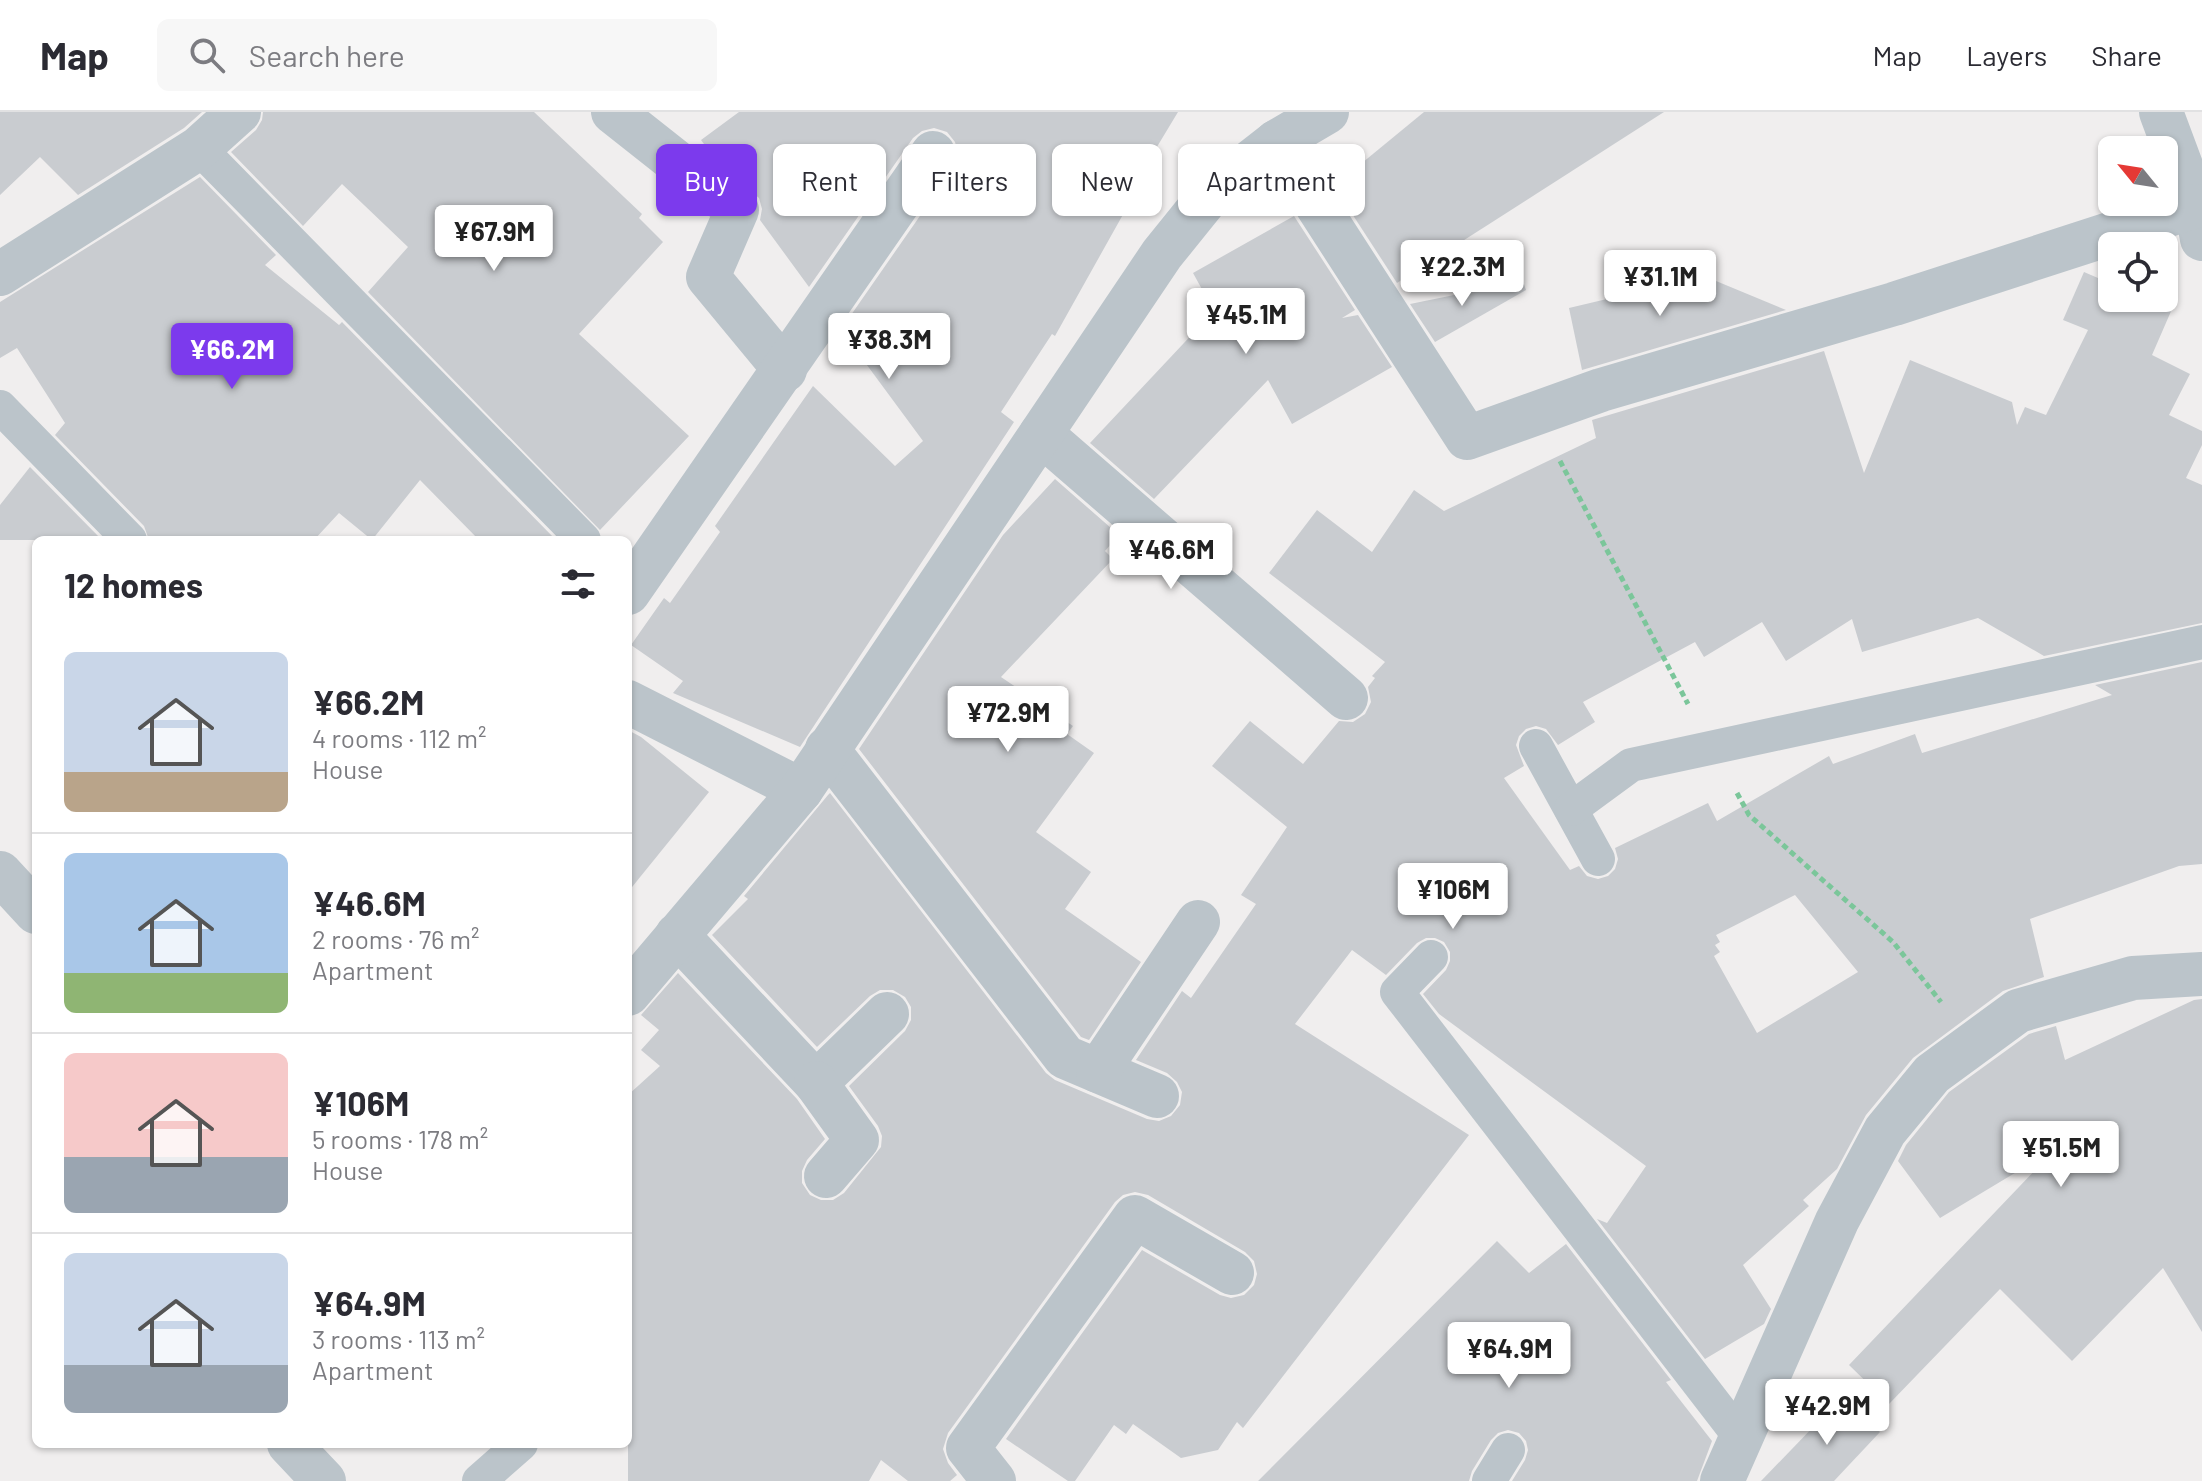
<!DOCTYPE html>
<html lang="en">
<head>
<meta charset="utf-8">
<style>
	body { margin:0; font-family:Barlow,sans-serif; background:#f7f7f7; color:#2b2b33; height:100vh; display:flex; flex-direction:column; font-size:30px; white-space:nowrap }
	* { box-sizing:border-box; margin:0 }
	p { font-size:26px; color:#7c7c81 }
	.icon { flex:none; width:44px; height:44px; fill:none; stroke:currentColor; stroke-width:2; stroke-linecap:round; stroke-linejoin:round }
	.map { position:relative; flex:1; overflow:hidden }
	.sheet { position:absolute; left:32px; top:424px; width:600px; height:912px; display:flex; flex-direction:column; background:#fff; border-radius:12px; box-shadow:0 2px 6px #0004 }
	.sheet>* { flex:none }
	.top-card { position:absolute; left:656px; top:32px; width:760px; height:72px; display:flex; gap:16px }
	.needle { width:52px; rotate:300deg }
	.controls { position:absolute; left:2098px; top:24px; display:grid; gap:16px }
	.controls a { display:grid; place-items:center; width:80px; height:80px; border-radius:12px; background:#fff; box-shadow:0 2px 6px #0004; font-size:40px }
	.price { position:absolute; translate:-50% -68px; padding:0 18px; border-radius:8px; background:#fff; color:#222; font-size:26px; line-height:52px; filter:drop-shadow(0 2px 4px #0008) }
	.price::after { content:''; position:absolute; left:50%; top:48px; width:24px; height:18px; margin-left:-12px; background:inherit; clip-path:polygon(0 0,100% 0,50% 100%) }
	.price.on { background:#7c3aed; color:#fff }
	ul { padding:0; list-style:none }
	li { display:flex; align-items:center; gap:24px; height:200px; padding:0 32px }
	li+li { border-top:2px solid #e1e1e2 }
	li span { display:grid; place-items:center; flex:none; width:224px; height:160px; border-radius:12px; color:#555 }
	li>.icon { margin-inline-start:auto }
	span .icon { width:96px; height:96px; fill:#fffc; stroke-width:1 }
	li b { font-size:34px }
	h2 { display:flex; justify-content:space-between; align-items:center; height:96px; padding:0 32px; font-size:34px }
	.chip { padding:0 28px; border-radius:12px; background:#fff; box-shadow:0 2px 6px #0004; font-size:28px; line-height:72px }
	.chip.on { background:#7c3aed; color:#fff }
	header { display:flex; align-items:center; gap:48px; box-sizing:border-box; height:112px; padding:0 40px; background:#fff; border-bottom:2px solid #e1e1e2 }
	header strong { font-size:38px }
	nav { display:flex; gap:44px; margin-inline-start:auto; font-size:28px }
	.search { width:560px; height:72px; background:#f7f7f7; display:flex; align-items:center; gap:20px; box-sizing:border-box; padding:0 28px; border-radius:12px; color:#7c7c81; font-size:30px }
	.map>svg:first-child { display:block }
</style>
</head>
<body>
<header>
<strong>Map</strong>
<div class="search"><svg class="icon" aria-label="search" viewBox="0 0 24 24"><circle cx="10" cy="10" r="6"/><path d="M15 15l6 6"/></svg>Search here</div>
<nav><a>Map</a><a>Layers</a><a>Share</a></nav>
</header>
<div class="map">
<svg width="2202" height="1369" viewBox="0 0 2202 1369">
	<rect width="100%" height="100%" fill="#f0eeee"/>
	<!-- building -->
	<g fill="#c9ccd0" fill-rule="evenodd">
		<polygon points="0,0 202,0 184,16 78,83 40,45 0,83"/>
		<polygon points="263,0 534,0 642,102 639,106 663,130 579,222 689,324 600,418 368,180 408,135 342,72 303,114 231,40 256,18 262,8"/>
		<polygon points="739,0 1178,0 1140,63 1144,65 1055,224 1052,222 1001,300 1014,310 800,635 673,581 683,569 631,533 664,486 670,491 720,420 715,414 813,274 895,354 923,329 847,226 859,209 851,203 954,55 958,42 955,30 947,20 934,16 922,19 913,26 809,175 760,108 762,97 759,86 719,52 701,28"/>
		<polygon points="1424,0 1664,0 1397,171 1334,74"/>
		<polygon points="200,65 276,143 265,153 339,213 342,210 556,428 479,428 420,368 372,428 339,401 314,428 149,428 144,414 55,323 65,311 17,236 0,246 0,190"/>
		<polygon points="1294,104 1355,198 1342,206 1358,203 1392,255 1292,312 1268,268 1154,387 1090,331 1214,199 1193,161"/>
		<path d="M2084,160l28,12v14h33l27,11 -20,46 38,19 -21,41 33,16v14l-16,33 16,7v138l-158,33 -66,-38 -116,34 -10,-33 -66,42 -24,-39 -58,35 -9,-15 -112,60 12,20 -37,23 -12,-16 -10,-3 -10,3 -7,7 -3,9 8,21 -20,12 66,92 9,-4 8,10 11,3 10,-3 7,-7 3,-10 -3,-11 93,-45 9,18 112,-65 4,8 82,-30 7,19 190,-58 -17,-10 107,-23v202l-23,2 -149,53 14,58 -41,14 -90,67 -47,57 -29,54 -34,31 6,6 -66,59 28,44 -7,15 -59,35 -108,-140 10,4 39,-57 -207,-152 -16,-20 23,-24 4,-9v-9l-6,-10 -9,-4h-9l-9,5 -31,32 -34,-25 -57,74 174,111 -226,293 -6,-6 -19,28 -37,8 -48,-34 -7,10 -12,-9 -39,56h-7l-62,-42 136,-189 78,45 11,3 13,-3 10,-10 3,-11 -3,-13 -9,-9 -97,-57 -13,-3 -12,3 -8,7 -167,231 -5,16 5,14 9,12 -7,6h-42l-27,-21 -12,21h-241v-386l32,-29 -19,-16 18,-20 -18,-15 37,-42 119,126 28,40 -18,21 -5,11v12l8,12 11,5h12l11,-7 37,-46 1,-11 -4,-10 -29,-40 56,-55 6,-11v-13l-6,-10 -12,-7h-13l-10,6 -53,51 -105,-112 36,-36 -4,-3 84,-101 2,-2 216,280 9,7 92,39 12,2 12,-5 9,-11 2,-13 -5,-10 -10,-9 -31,-13 46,-69 9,7 65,-94 -15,-9 46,-68 -75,-61 38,-45 53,43 36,-43 14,1 12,-8 6,-12 -3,-15 7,-9 -3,-2 13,-14 -116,-89 48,-63 55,42 42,-62 30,21 152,-73 -4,-18 232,-69 40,122 46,-113 102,42 5,23 8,-18 21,8 42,-85 -25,-10zM1795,783l63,77 -101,61 -43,-77 6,-4 -5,-7 5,-3 -4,-7z"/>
		<polygon points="1704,164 1786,198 1582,258 1569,196"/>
		<polygon points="1523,169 1526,178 1435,230 1410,192"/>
		<polygon points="30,355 102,428 0,428 0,393"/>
		<polygon points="1055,367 1119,423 1105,439 1113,447 1001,565 1073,614 1067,622 1094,641 1036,720 1091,760 1065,797 1141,850 1089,928 1081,925 859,637 1003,423"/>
		<polygon points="628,618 641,625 709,680 628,780"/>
		<polygon points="2202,887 2202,1220 2163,1156 2072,1249 2000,1177 1889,1292 1849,1253 2039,1054 2035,1049 1940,1106 1898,1049 1906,1033 1949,980 2029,922 2056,914 2065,948 2194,888"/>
		<polygon points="1497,1129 1529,1161 1566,1132 1671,1268 1666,1270 1712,1329 1697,1369 1512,1369 1525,1348 1528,1338 1526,1329 1519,1321 1508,1318 1498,1321 1491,1328 1472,1359 1469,1369 1258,1369"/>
		<polygon points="1843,1284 1880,1320 1834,1369 1761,1369"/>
	</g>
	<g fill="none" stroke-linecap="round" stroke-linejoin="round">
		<!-- path -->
		<g stroke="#7bc69a" stroke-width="5" stroke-dasharray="6 4" stroke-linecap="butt">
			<polyline points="1560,349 1688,592"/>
			<polyline points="1737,681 1749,703 1893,830 1941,890"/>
		</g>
		<!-- service -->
		<g stroke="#bbc4ca" stroke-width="34">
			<polyline points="199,36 584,428"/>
			<polyline points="0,295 130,428"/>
			<polyline points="1536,634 1598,747"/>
			<polyline points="1571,697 1631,653 2202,530"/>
			<polyline points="1431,845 1397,880 1741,1326"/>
			<polyline points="479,1369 521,1332"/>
			<polyline points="1489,1369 1508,1338"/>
		</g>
		<!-- minor -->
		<g stroke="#bbc4ca" stroke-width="44">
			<polyline points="613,0 737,98 708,165 785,258"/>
			<polyline points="2161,0 2196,94 2202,127"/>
			<polyline points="1276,30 1467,326 1601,278 1894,192 2196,94"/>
			<polyline points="0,162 199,36 239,0"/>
			<polyline points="1041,322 1346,586"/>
			<polyline points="628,481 933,41"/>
			<polyline points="628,590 801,678"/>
			<polyline points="827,637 1065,945 1157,984"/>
			<polyline points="0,761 36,800"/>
			<polyline points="677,823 816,971 887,902"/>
			<polyline points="628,882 801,678 1162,142 1212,80 1276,30 1327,0"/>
			<polyline points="1098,959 1198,810"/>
			<polyline points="816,971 857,1028 826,1064"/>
			<polyline points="289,1332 324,1369"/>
			<polyline points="994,1369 968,1336 1135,1105 1232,1161"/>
			<polyline points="1722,1369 1837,1109 1885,1019 1932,962 2018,899 2133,866 2202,862"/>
		</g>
	</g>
</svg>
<div class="controls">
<a><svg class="needle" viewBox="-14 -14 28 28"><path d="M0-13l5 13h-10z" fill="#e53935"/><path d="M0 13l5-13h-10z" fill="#7c7c81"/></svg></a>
<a><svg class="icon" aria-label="locate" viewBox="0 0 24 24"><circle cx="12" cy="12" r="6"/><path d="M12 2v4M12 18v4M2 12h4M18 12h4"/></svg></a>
</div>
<b class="price" style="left:494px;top:161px">¥67.9M</b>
<b class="price" style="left:1462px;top:196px">¥22.3M</b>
<b class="price" style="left:1660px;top:206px">¥31.1M</b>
<b class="price" style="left:1246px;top:244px">¥45.1M</b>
<b class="price" style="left:889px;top:269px">¥38.3M</b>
<b class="price on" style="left:232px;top:279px">¥66.2M</b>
<b class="price" style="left:1171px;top:479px">¥46.6M</b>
<b class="price" style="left:1008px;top:642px">¥72.9M</b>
<b class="price" style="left:1453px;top:819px">¥106M</b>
<b class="price" style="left:2061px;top:1077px">¥51.5M</b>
<b class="price" style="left:1509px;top:1278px">¥64.9M</b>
<b class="price" style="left:1827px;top:1335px">¥42.9M</b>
<div class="top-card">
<a class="chip on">Buy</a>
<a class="chip">Rent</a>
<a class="chip">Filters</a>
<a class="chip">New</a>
<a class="chip">Apartment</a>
</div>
<section class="sheet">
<h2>12 homes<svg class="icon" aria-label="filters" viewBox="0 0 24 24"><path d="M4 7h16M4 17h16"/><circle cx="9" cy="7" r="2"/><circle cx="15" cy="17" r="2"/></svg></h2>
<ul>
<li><span style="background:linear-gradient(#c9d6e8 75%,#b9a48a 0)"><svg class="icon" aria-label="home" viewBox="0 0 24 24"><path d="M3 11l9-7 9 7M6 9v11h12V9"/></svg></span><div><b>¥66.2M</b><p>4 rooms · 112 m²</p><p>House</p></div></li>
<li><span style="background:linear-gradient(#a9c7e8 75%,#8fb573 0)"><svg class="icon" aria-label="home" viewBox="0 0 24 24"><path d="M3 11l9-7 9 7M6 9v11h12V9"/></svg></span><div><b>¥46.6M</b><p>2 rooms · 76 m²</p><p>Apartment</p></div></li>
<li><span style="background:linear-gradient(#f6c9c9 65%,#9aa5b1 0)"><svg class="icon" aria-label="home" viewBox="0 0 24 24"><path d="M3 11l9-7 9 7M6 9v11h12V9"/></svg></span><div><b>¥106M</b><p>5 rooms · 178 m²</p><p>House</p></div></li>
<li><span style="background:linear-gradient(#c9d6e8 70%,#9aa5b1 0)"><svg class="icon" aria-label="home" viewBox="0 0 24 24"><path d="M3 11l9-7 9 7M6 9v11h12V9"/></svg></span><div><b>¥64.9M</b><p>3 rooms · 113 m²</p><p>Apartment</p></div></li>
</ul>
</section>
</div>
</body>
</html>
